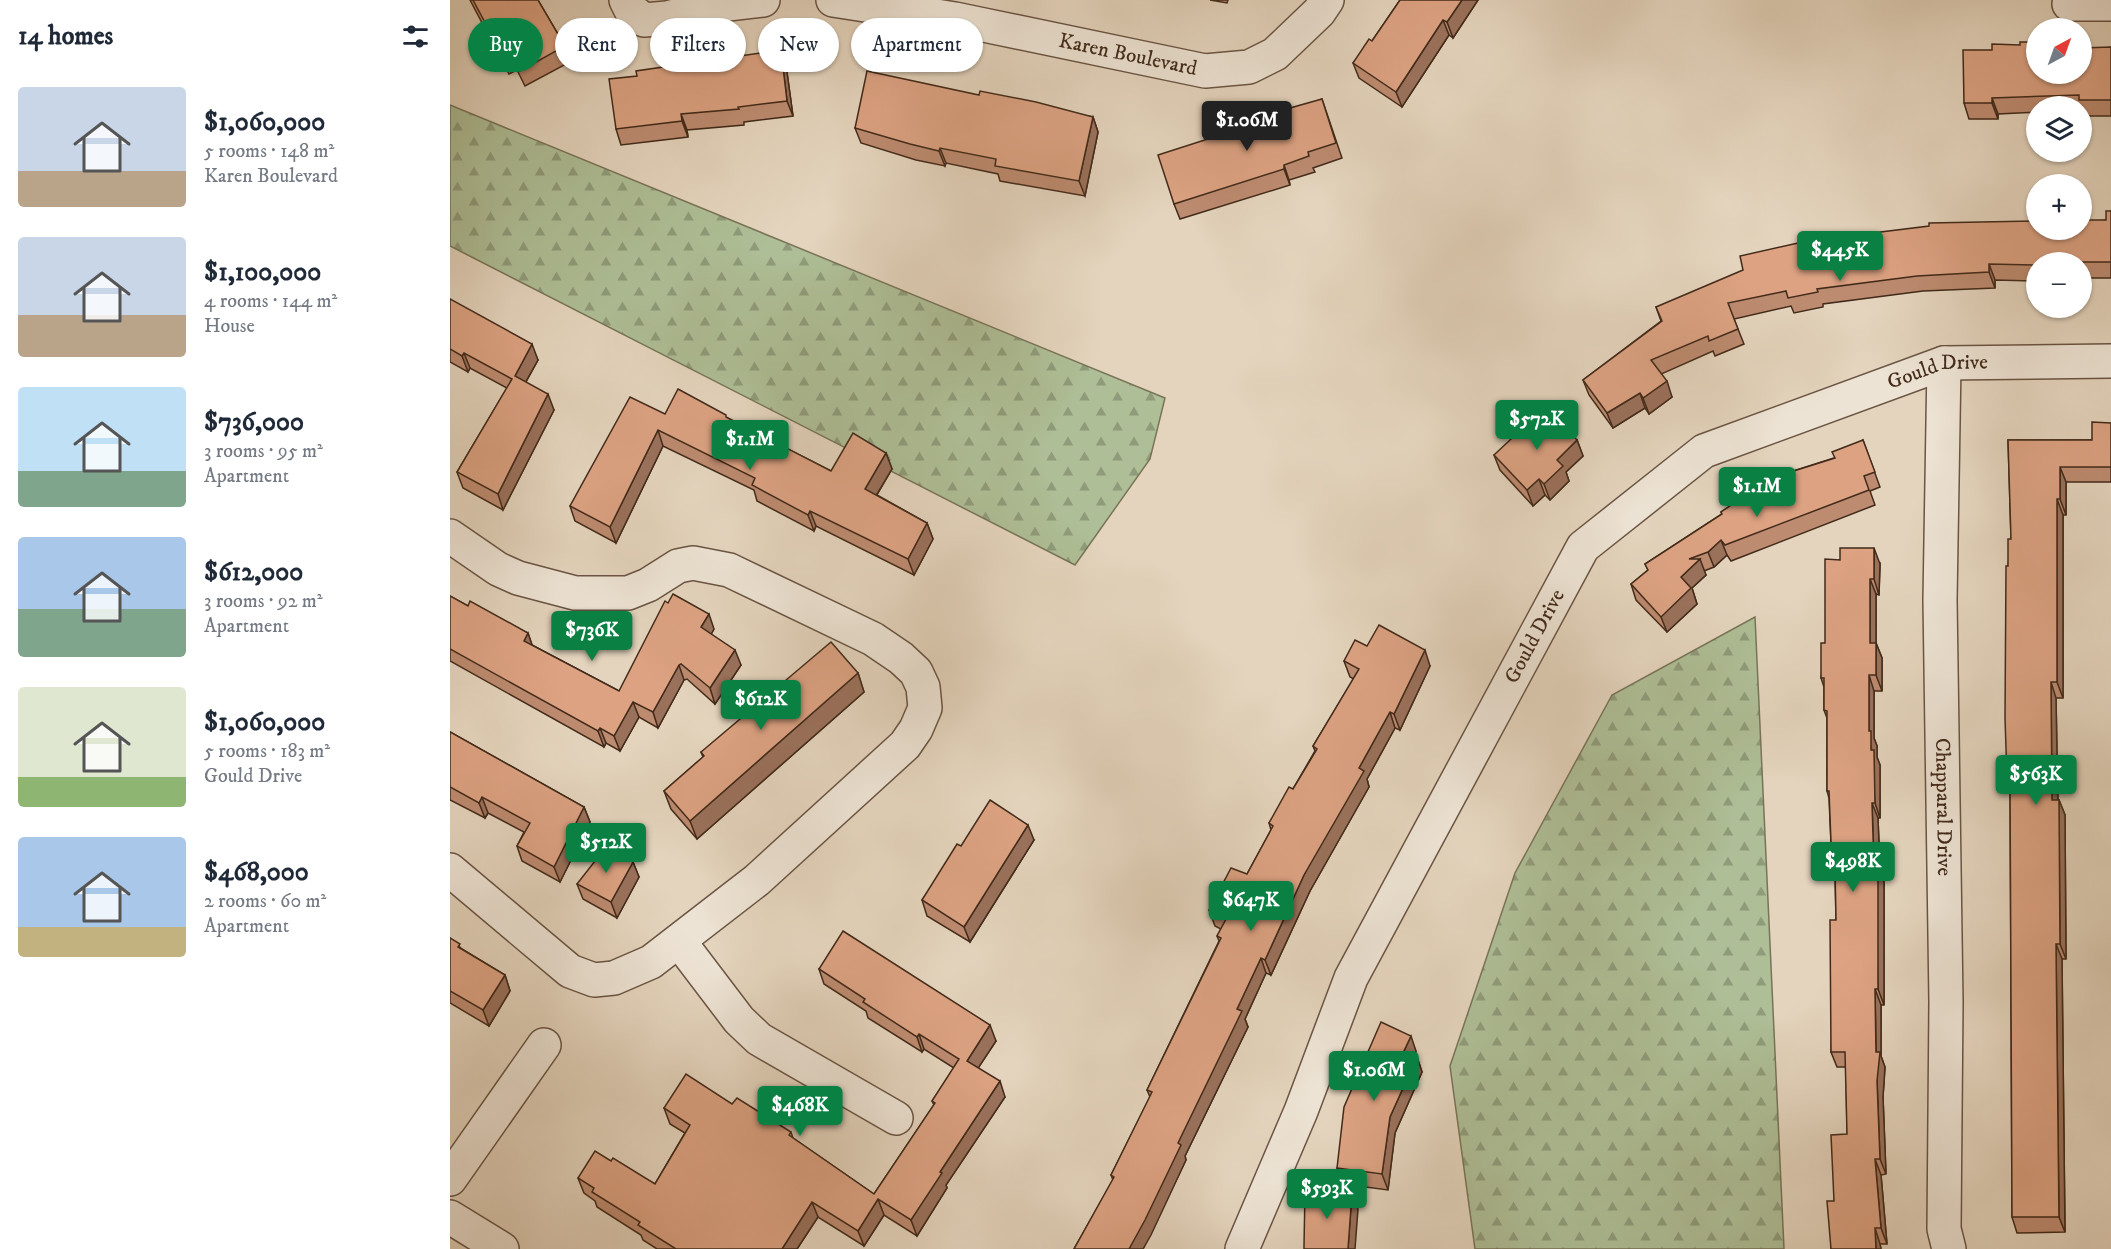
<!DOCTYPE html>
<html lang="en">
<head>
<meta charset="utf-8">
<style>
	body { margin:0; font-family:"IM FELL DW Pica",serif; background:#f6f6f7; color:#1f2937; height:100vh; display:flex; flex-direction:column; font-size:22px; white-space:nowrap }
	* { box-sizing:border-box; margin:0 }
	p { font-size:20px; color:#747a83 }
	.icon { flex:none; width:33px; height:33px; fill:none; stroke:currentColor; stroke-width:2; stroke-linecap:round; stroke-linejoin:round }
	.map { position:relative; flex:1; overflow:hidden }
	.side { display:flex; flex-direction:column; background:#fff; width:450px }
	.side>* { flex:none }
	.guide { position:absolute; left:18px; top:18px; width:570px; height:54px; display:flex; gap:12px }
	.needle { width:39px; rotate:41deg }
	.tools { position:absolute; left:1576px; top:18px; display:grid; gap:12px }
	.tools a { display:grid; place-items:center; width:66px; height:66px; border-radius:50%; background:#fff; box-shadow:0 2px 4px #0004; font-size:30px }
	.price { position:absolute; translate:-50% -51px; padding:0 14px; border-radius:6px; background:#0b8043; color:#fff; font-size:20px; line-height:39px; filter:drop-shadow(0 2px 3px #0008) }
	.price::after { content:''; position:absolute; left:50%; top:36px; width:18px; height:14px; margin-left:-9px; background:inherit; clip-path:polygon(0 0,100% 0,50% 100%) }
	.price.on { background:#222; color:#fff }
	ul { padding:0; list-style:none }
	li { display:flex; align-items:center; gap:18px; height:150px; padding:0 18px }
	li span { display:grid; place-items:center; flex:none; width:168px; height:120px; border-radius:6px; color:#555 }
	li>.icon { margin-inline-start:auto }
	span .icon { width:72px; height:72px; fill:#fffc; stroke-width:1 }
	li b { font-size:26px }
	h2 { display:flex; justify-content:space-between; align-items:center; height:72px; padding:0 18px; font-size:26px }
	.pill { padding:0 21px; border-radius:27px; background:#fff; box-shadow:0 2px 4px #0004; font-size:21px; line-height:54px }
	.pill.on { background:#0b8043; color:#fff }
	main { display:flex; flex:1; min-height:0 }
	.map>svg:first-child { display:block }
</style>
</head>
<body>
<main>
<section class="side">
<h2>14 homes<svg class="icon" aria-label="filters" viewBox="0 0 24 24"><path d="M4 7h16M4 17h16"/><circle cx="9" cy="7" r="2"/><circle cx="15" cy="17" r="2"/></svg></h2>
<ul>
<li><span style="background:linear-gradient(#c9d6e8 70%,#b9a48a 0)"><svg class="icon" aria-label="home" viewBox="0 0 24 24"><path d="M3 11l9-7 9 7M6 9v11h12V9"/></svg></span><div><b>$1,060,000</b><p>5 rooms · 148 m²</p><p>Karen Boulevard</p></div></li>
<li><span style="background:linear-gradient(#c9d6e8 65%,#b9a48a 0)"><svg class="icon" aria-label="home" viewBox="0 0 24 24"><path d="M3 11l9-7 9 7M6 9v11h12V9"/></svg></span><div><b>$1,100,000</b><p>4 rooms · 144 m²</p><p>House</p></div></li>
<li><span style="background:linear-gradient(#bfe0f5 70%,#7fa58c 0)"><svg class="icon" aria-label="home" viewBox="0 0 24 24"><path d="M3 11l9-7 9 7M6 9v11h12V9"/></svg></span><div><b>$736,000</b><p>3 rooms · 95 m²</p><p>Apartment</p></div></li>
<li><span style="background:linear-gradient(#a9c7e8 60%,#7fa58c 0)"><svg class="icon" aria-label="home" viewBox="0 0 24 24"><path d="M3 11l9-7 9 7M6 9v11h12V9"/></svg></span><div><b>$612,000</b><p>3 rooms · 92 m²</p><p>Apartment</p></div></li>
<li><span style="background:linear-gradient(#dfe7d0 75%,#8fb573 0)"><svg class="icon" aria-label="home" viewBox="0 0 24 24"><path d="M3 11l9-7 9 7M6 9v11h12V9"/></svg></span><div><b>$1,060,000</b><p>5 rooms · 183 m²</p><p>Gould Drive</p></div></li>
<li><span style="background:linear-gradient(#a9c7e8 75%,#c2b280 0)"><svg class="icon" aria-label="home" viewBox="0 0 24 24"><path d="M3 11l9-7 9 7M6 9v11h12V9"/></svg></span><div><b>$468,000</b><p>2 rooms · 60 m²</p><p>Apartment</p></div></li>
</ul>
</section>
<div class="map">
<svg width="1661" height="1249" viewBox="0 0 1661 1249">
	<defs>
		<pattern id="forest-firs" width="22" height="20" patternUnits="userSpaceOnUse" patternTransform="scale(1.5)"><rect width="22" height="20" fill="#aebe96"/><path d="M5 1l3.5 6h-7zM16 11l3.5 6h-7z" fill="#8f9b7a"/></pattern>
	</defs>
	<rect width="100%" height="100%" fill="#e4d4bd"/>
	<filter id="stains"><feTurbulence type="fractalNoise" baseFrequency=".00333" numOctaves="4"/><feColorMatrix values="0 0 0 0 .2 0 0 0 0 .09 0 0 0 0 .02 0 0 0 .5 -.17"/></filter>
	<radialGradient id="worn" r=".72"><stop offset=".6" stop-color="#630" stop-opacity="0"/><stop offset="1" stop-color="#630" stop-opacity=".3"/></radialGradient>
	<!-- forest -->
	<g fill="url(#forest-firs)" stroke="#787458" stroke-width="1.5">
		<polygon points="0,105 715,398 700,459 625,565 0,246"/>
		<polygon points="1305,617 1334,1249 1025,1249 1000,1066 1065,873 1162,695"/>
	</g>
	<g fill="none" stroke-linecap="round" stroke-linejoin="round">
		<!-- minor casing -->
		<g stroke="#6a5443" stroke-width="36">
			<g id="minor">
				<polyline points="176,0 181,10 194,20 217,18 269,5 266,0"/>
				<path id="s1" d="M383,0l122,19 250,52 44,-4 26,-13 44,-42 8,-12"/>
				<polyline points="1619,4 1661,4"/>
				<polyline points="269,5 313,0"/>
				<path id="s2" d="M1494,363l-4,237 6,402 -2,227 5,20"/>
				<polyline points="0,536 48,569 68,578 125,593 178,593 198,585 228,566 243,563 279,570 423,639 451,658 466,672 473,687 475,708 466,729 455,745 307,880 201,962 164,978 144,980 120,971 0,870"/>
				<polyline points="229,941 289,1020 309,1039 446,1118"/>
				<polyline points="0,1179 94,1045"/>
				<polyline points="0,1217 52,1249"/>
				<path id="s3" d="M792,1249l59,-138 50,-133 232,-431 121,-96 240,-88 167,-2"/>
			</g>
		</g>
		<!-- minor -->
		<use href="#minor" stroke="#ede3d4" stroke-width="33"/>
	</g>
	<!-- wall -->
	<g fill="#bd8b70" stroke="#422a1a" stroke-width="1.5">
		<polygon points="20,0 88,0 115,46 120,62 75,86 67,70 59,74"/>
		<polygon points="760,0 778,0 777,3"/>
		<polygon points="950,0 1028,0 1003,38 999,35 952,107 909,78 903,63 922,41"/>
		<polygon points="1661,47 1661,116 1635,116 1632,111 1632,106 1587,106 1587,112 1548,114 1548,119 1519,119 1514,103 1587,74"/>
		<polygon points="336,65 343,116 294,122 294,125 237,130 238,137 171,145 166,129"/>
		<polygon points="529,95 643,117 648,132 635,196 550,181 548,174 496,163 495,166 466,160 411,143 405,128"/>
		<polygon points="872,99 892,158 863,168 865,172 839,180 840,185 730,219 724,204 817,120"/>
		<polygon points="1661,211 1661,278 1635,278 1635,282 1632,282 1632,262 1587,262 1587,281 1545,280 1545,288 1473,291 1373,304 1373,307 1344,313 1341,306 1284,319 1294,344 1265,356 1263,351 1211,374 1222,397 1199,414 1195,408 1163,428 1139,395 1133,380 1211,321 1206,307 1656,220"/>
		<polygon points="0,299 88,360 76,382 104,410 53,510 13,488 7,472 57,388 20,368 18,372 0,362"/>
		<polygon points="215,414 277,418 381,471 436,453 442,469 427,495 477,523 483,539 464,575 366,526 364,531 307,501 304,490 213,446 166,543 125,521 120,506"/>
		<polygon points="1661,423 1661,482 1616,482 1616,515 1613,515 1613,698 1606,698 1608,800 1609,800 1615,815 1616,959 1612,959 1615,1232 1567,1233 1562,1217 1560,786 1557,778 1558,566 1561,539 1558,440 1642,440"/>
		<polygon points="1082,430 1127,440 1133,456 1116,472 1119,481 1100,500 1095,495 1083,506 1050,470 1044,455"/>
		<polygon points="1413,440 1430,487 1420,491 1425,505 1281,561 1277,555 1264,567 1254,571 1256,575 1242,588 1247,604 1217,632 1186,600 1181,584 1198,570 1195,564 1272,514 1271,512 1286,502 1283,495 1312,481 1384,458"/>
		<polygon points="1430,564 1429,595 1426,594 1426,643 1432,658 1432,691 1424,691 1424,738 1427,746 1427,757 1430,765 1430,818 1428,818 1430,870 1434,882 1434,1005 1431,1005 1431,1056 1435,1067 1433,1097 1436,1174 1431,1175 1437,1244 1430,1244 1431,1249 1381,1249 1384,1201 1397,1134 1396,1067 1387,1067 1381,1052 1386,920 1385,875 1382,867 1379,798 1377,791 1377,718 1374,710 1374,687 1371,678 1375,643"/>
		<polygon points="0,596 18,606 78,633 82,645 169,691 264,629 261,634 291,665 265,704 237,679 234,680 208,728 189,717 170,751 156,743 154,747 0,661"/>
		<polygon points="917,646 980,666 950,730 945,728 917,779 919,787 860,891 821,975 816,973 795,1019 798,1027 735,1156 736,1160 693,1249 624,1249 663,1180 661,1175 700,1097 697,1090 769,941 767,936 771,929 765,926 759,910 797,874 821,830 819,823 843,789 865,751 863,746 904,679 900,677 894,661"/>
		<polygon points="408,673 414,692 247,839 221,809 214,791 253,757 251,752"/>
		<polygon points="0,732 134,807 140,822 110,882 72,861 67,846 74,832 38,813 35,818 0,800"/>
		<polygon points="584,840 520,942 477,916 472,900 511,846"/>
		<polygon points="183,862 189,877 167,918 133,899 127,884"/>
		<polygon points="0,938 12,949 55,975 60,991 39,1026 0,1003"/>
		<polygon points="369,969 546,1041 528,1068 555,1097 496,1185 497,1188 467,1236 434,1215 414,1246 368,1217 347,1249 207,1249 193,1240 191,1235 147,1207 145,1201 134,1193 128,1178 161,1161 205,1184 235,1133 220,1124 214,1108 282,1104 341,1132 343,1138 424,1194 484,1105 482,1101 504,1068 474,1049 472,1052 418,1018 416,1011 374,984"/>
		<polygon points="966,1051 965,1056 967,1057 972,1072 945,1133 938,1190 893,1184 887,1168"/>
	</g>
	<!-- shaded-wall -->
	<g fill="#9a715b" stroke="#422a1a" stroke-width="1.5">
		<polygon points="1012,0 1028,0 1003,38 997,22"/>
		<polygon points="993,20 999,35 952,107 946,92"/>
		<polygon points="331,50 336,65 343,116 337,101"/>
		<polygon points="1542,98 1548,114 1548,119 1542,103"/>
		<polygon points="231,114 237,130 238,137 232,121"/>
		<polygon points="643,117 648,132 635,196 629,181"/>
		<polygon points="490,148 496,163 495,166 489,151"/>
		<polygon points="834,165 839,180 840,185 834,169"/>
		<polygon points="1539,264 1545,280 1545,288 1539,272"/>
		<polygon points="82,344 88,360 70,392 65,376"/>
		<polygon points="14,353 20,368 18,372 12,356"/>
		<polygon points="1217,381 1222,397 1199,414 1193,398"/>
		<polygon points="1190,393 1195,408 1163,428 1157,413"/>
		<polygon points="98,394 104,410 53,510 48,494"/>
		<polygon points="208,430 213,446 166,543 160,527"/>
		<polygon points="1127,440 1133,456 1116,472 1119,481 1100,500 1094,484 1107,460"/>
		<polygon points="436,453 442,469 421,504 415,489"/>
		<polygon points="1610,467 1616,482 1616,515 1610,499"/>
		<polygon points="1089,479 1095,495 1083,506 1077,490"/>
		<polygon points="1607,499 1613,515 1613,698 1607,682"/>
		<polygon points="360,511 366,526 364,531 358,515"/>
		<polygon points="477,523 483,539 464,575 458,559"/>
		<polygon points="1271,540 1277,555 1264,567 1258,552"/>
		<polygon points="1424,548 1430,564 1429,595 1424,579"/>
		<polygon points="1250,559 1256,575 1242,588 1247,604 1217,632 1211,617 1231,577"/>
		<polygon points="1420,579 1426,594 1426,658 1420,643"/>
		<polygon points="259,614 264,629 257,642 251,627"/>
		<polygon points="78,633 83,648 74,641"/>
		<polygon points="1426,643 1432,658 1432,691 1426,675"/>
		<polygon points="285,650 291,665 265,704 260,688"/>
		<polygon points="975,650 980,666 950,730 944,714"/>
		<polygon points="229,665 234,680 208,728 203,712"/>
		<polygon points="408,673 414,692 247,839 240,821"/>
		<polygon points="1419,675 1424,691 1424,738 1427,746 1427,757 1430,765 1430,818 1425,803 1421,750 1419,731"/>
		<polygon points="1601,682 1606,698 1608,815 1602,800"/>
		<polygon points="183,702 189,717 170,751 164,736"/>
		<polygon points="940,712 945,728 917,779 919,787 860,891 821,975 815,960 854,875 909,768"/>
		<polygon points="150,728 156,743 154,747 148,731"/>
		<polygon points="32,797 38,813 35,818 29,803"/>
		<polygon points="1609,800 1615,815 1616,959 1610,944"/>
		<polygon points="1422,803 1428,818 1430,870 1434,882 1434,1005 1428,989"/>
		<polygon points="134,807 140,822 110,882 104,867"/>
		<polygon points="578,825 584,840 520,942 514,927"/>
		<polygon points="183,862 189,877 167,918 161,902"/>
		<polygon points="1606,944 1612,959 1615,1232 1609,1217"/>
		<polygon points="811,958 816,973 795,1019 798,1027 735,1156 736,1160 701,1235 693,1249 679,1249 787,1009"/>
		<polygon points="55,975 60,991 39,1026 33,1010"/>
		<polygon points="1425,989 1431,1005 1431,1056 1435,1067 1433,1097 1436,1174 1430,1159 1426,1052"/>
		<polygon points="540,1025 546,1041 523,1076 517,1061"/>
		<polygon points="469,1034 474,1049 472,1052 467,1037"/>
		<polygon points="961,1036 966,1051 960,1067 954,1051"/>
		<polygon points="967,1057 972,1072 945,1133 938,1190 932,1174 940,1117"/>
		<polygon points="550,1081 555,1097 496,1185 497,1188 467,1236 461,1220 490,1172"/>
		<polygon points="1425,1159 1431,1175 1437,1244 1431,1228"/>
		<polygon points="902,1193 908,1209 905,1249 898,1249"/>
		<polygon points="428,1199 434,1215 414,1246 408,1231"/>
		<polygon points="362,1202 368,1217 347,1249 332,1249"/>
		<polygon points="1425,1228 1430,1244 1431,1249 1426,1249"/>
	</g>
	<!-- building -->
	<g fill="#dca282" stroke="#422a1a" stroke-width="1.5">
		<polygon points="23,0 88,0 115,46 70,71 61,54 54,58"/>
		<polygon points="950,0 1012,0 997,22 993,20 946,92 903,63 919,39 922,41"/>
		<polygon points="1570,42 1587,42 1587,74 1632,74 1632,48 1661,47 1661,100 1629,100 1629,95 1542,98 1542,103 1514,103 1513,50 1542,50 1542,44 1570,45"/>
		<polygon points="331,50 337,101 288,107 289,109 231,114 232,121 166,129 159,79 187,76 186,71"/>
		<polygon points="417,71 529,95 530,91 586,102 643,117 629,181 545,166 546,159 490,148 489,151 460,144 405,128"/>
		<polygon points="872,99 886,143 858,152 859,156 834,165 834,169 724,204 708,155 817,120 815,115"/>
		<polygon points="1656,211 1661,211 1661,262 1587,262 1587,265 1539,264 1539,272 1467,276 1367,289 1368,292 1338,298 1336,291 1278,303 1288,329 1259,341 1258,336 1201,360 1217,381 1193,398 1190,393 1157,413 1133,380 1212,321 1206,307 1293,270 1290,256 1357,241 1479,226 1479,223 1587,221 1587,230 1632,230 1632,220 1656,220"/>
		<polygon points="0,299 82,344 65,376 98,394 48,494 7,472 62,379 14,353 12,356 0,349"/>
		<polygon points="228,389 276,415 276,417 381,471 403,433 436,453 415,489 477,523 458,559 360,511 358,515 302,485 305,478 208,430 160,527 120,506 180,397 215,414"/>
		<polygon points="1101,412 1127,440 1107,460 1113,466 1094,484 1089,479 1077,490 1044,455 1076,425 1082,430"/>
		<polygon points="1642,422 1661,423 1661,467 1610,467 1610,499 1607,499 1607,682 1601,682 1602,800 1609,800 1610,944 1606,944 1609,1217 1562,1217 1560,778 1557,778 1555,718 1556,566 1558,566 1558,539 1561,539 1558,440 1642,440"/>
		<polygon points="1413,440 1425,472 1414,476 1419,490 1275,545 1271,540 1258,552 1239,559 1250,559 1231,577 1241,588 1211,617 1181,584 1198,570 1195,564 1272,514 1271,512 1287,501 1283,495 1310,477 1312,481 1385,458 1382,452"/>
		<polygon points="1390,548 1424,548 1424,579 1420,579 1420,643 1426,643 1426,675 1419,675 1419,731 1421,731 1421,750 1424,750 1425,803 1422,803 1424,867 1428,866 1428,989 1425,989 1426,1052 1430,1052 1427,1081 1430,1159 1425,1159 1431,1228 1425,1228 1426,1249 1381,1249 1377,1201 1384,1201 1381,1135 1397,1134 1395,1052 1381,1052 1380,920 1386,920 1385,867 1382,867 1379,791 1377,791 1377,711 1374,710 1374,678 1371,678 1371,643 1375,643 1375,559 1390,560"/>
		<polygon points="223,594 259,614 251,627 285,650 260,688 231,664 229,665 203,712 183,702 164,736 150,728 148,731 0,649 0,596 18,606 20,601 78,633 74,641 169,691 215,601 218,603"/>
		<polygon points="929,625 975,650 944,714 940,712 909,768 914,771 854,875 815,960 811,958 787,1009 792,1011 728,1143 731,1145 695,1220 679,1249 624,1249 664,1177 661,1175 702,1092 697,1090 771,938 767,936 776,919 759,910 781,868 797,874 823,826 819,823 839,787 843,789 867,749 863,746 909,669 894,661 905,640 917,646"/>
		<polygon points="381,642 408,673 240,821 214,791 254,756 251,752"/>
		<polygon points="0,732 134,807 104,867 67,846 80,823 32,797 29,803 0,787"/>
		<polygon points="540,800 578,825 514,927 472,900 507,844 511,846"/>
		<polygon points="156,847 183,862 161,902 127,884"/>
		<polygon points="393,931 540,1025 517,1061 550,1081 490,1172 492,1173 461,1220 428,1199 408,1231 362,1202 332,1249 226,1249 188,1225 190,1222 142,1192 144,1188 128,1178 145,1151 161,1161 163,1158 205,1184 240,1125 214,1108 236,1074 282,1104 287,1098 341,1132 339,1135 424,1194 485,1103 482,1101 509,1059 469,1034 467,1037 413,1002 415,999 369,969"/>
		<polygon points="0,938 10,944 8,947 55,975 33,1010 0,991"/>
		<polygon points="931,1022 961,1036 954,1051 967,1057 940,1117 932,1174 887,1168 894,1107"/>
		<polygon points="855,1191 902,1193 898,1249 854,1249 854,1246"/>
	</g>
	<g text-anchor="middle" dominant-baseline="central" stroke-width="4.5" stroke-linejoin="round" paint-order="stroke">
		<!-- street labels -->
		<g font-size="21" fill="#422a1a" stroke="#ede3d4">
			<text stroke="none"><textPath href="#s1" startOffset="300">Karen Boulevard</textPath></text>
			<text stroke="none"><textPath href="#s3" startOffset="1184">Gould Drive</textPath></text>
			<text stroke="none"><textPath href="#s3" startOffset="680">Gould Drive</textPath></text>
			<text stroke="none"><textPath href="#s2" startOffset="444">Chapparal Drive</textPath></text>
		</g>
	</g>
	<rect width="100%" height="100%" filter="url(#stains)"/>
	<rect width="100%" height="100%" fill="url(#worn)"/>
</svg>
<div class="tools">
<a><svg class="needle" viewBox="-14 -14 28 28"><path d="M0-13l5 13h-10z" fill="#e53935"/><path d="M0 13l5-13h-10z" fill="#747a83"/></svg></a>
<a><svg class="icon" aria-label="layers" viewBox="0 0 24 24"><path d="M12 4l9 5-9 5-9-5zM3 14l9 5 9-5"/></svg></a>
<a>+</a>
<a>−</a>
</div>
<b class="price on" style="left:797px;top:152px">$1.06M</b>
<b class="price" style="left:1390px;top:282px">$445K</b>
<b class="price" style="left:1087px;top:451px">$572K</b>
<b class="price" style="left:300px;top:471px">$1.1M</b>
<b class="price" style="left:1307px;top:518px">$1.1M</b>
<b class="price" style="left:142px;top:662px">$736K</b>
<b class="price" style="left:311px;top:731px">$612K</b>
<b class="price" style="left:1586px;top:806px">$563K</b>
<b class="price" style="left:156px;top:874px">$512K</b>
<b class="price" style="left:1403px;top:893px">$498K</b>
<b class="price" style="left:801px;top:932px">$647K</b>
<b class="price" style="left:924px;top:1102px">$1.06M</b>
<b class="price" style="left:350px;top:1137px">$468K</b>
<b class="price" style="left:877px;top:1220px">$593K</b>
<div class="guide">
<a class="pill on">Buy</a>
<a class="pill">Rent</a>
<a class="pill">Filters</a>
<a class="pill">New</a>
<a class="pill">Apartment</a>
</div>
</div>
</main>
</body>
</html>
